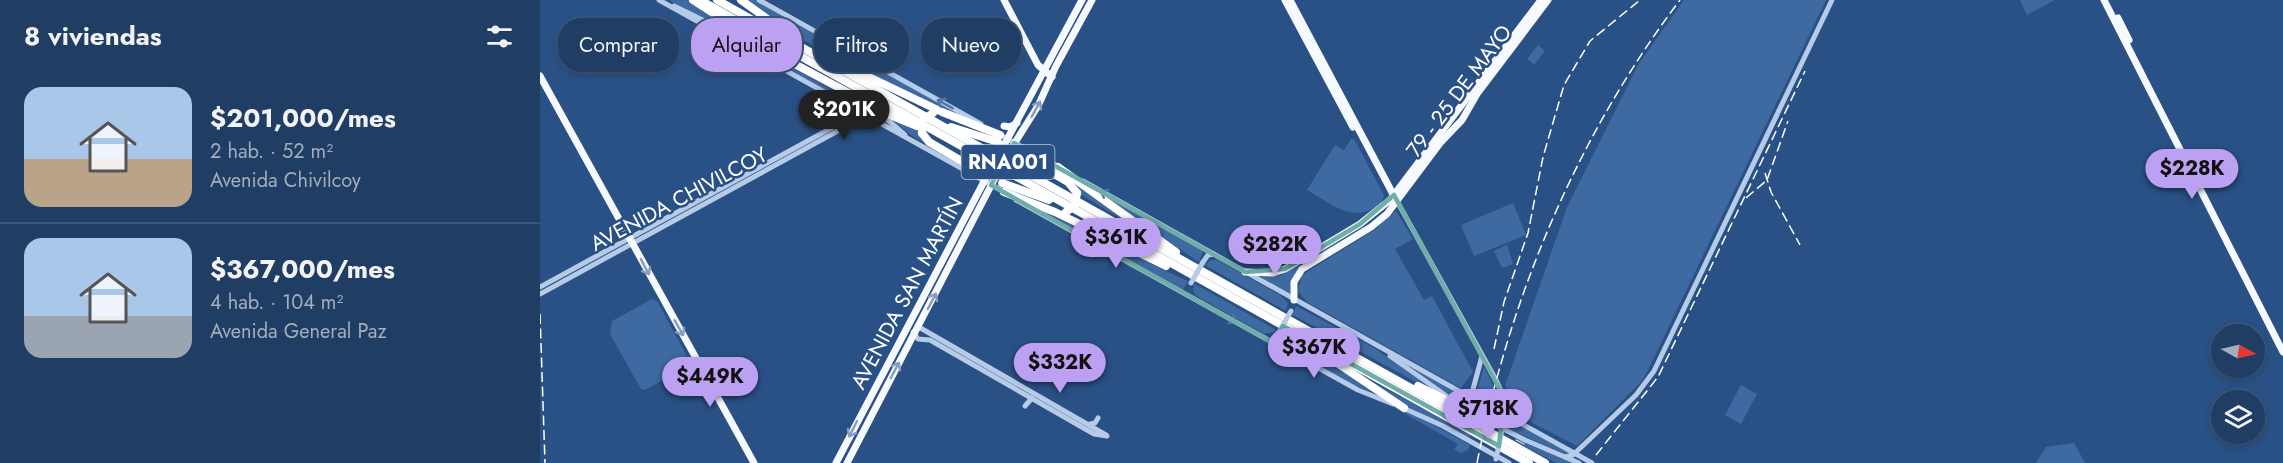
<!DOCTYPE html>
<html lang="es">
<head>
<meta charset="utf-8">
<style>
	body { margin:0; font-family:Jost,sans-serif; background:#28446a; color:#f1f3f6; height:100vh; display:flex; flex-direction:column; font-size:22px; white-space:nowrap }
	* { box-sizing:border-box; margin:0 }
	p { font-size:20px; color:#a2aebf }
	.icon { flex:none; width:33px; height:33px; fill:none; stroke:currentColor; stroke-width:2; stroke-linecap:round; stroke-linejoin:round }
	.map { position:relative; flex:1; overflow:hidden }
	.sheet { display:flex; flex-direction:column; background:#203d64; width:540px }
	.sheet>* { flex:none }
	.top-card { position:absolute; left:18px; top:18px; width:570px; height:54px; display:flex; gap:12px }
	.needle { width:39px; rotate:98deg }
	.controls { position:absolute; left:1671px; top:324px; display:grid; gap:12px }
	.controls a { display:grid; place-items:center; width:54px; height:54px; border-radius:50%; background:#203d64; box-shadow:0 3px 9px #0003,0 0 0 2px #3d5678; font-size:30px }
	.price { position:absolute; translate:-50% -51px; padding:0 14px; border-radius:21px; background:#bca0f2; color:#111; font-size:20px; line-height:39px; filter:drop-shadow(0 2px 3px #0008) }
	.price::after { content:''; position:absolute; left:50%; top:36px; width:18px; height:14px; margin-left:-9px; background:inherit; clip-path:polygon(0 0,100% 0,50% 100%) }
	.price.current { background:#222; color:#fff }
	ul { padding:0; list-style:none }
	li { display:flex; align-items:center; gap:18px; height:150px; padding:0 24px }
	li+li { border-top:2px solid #3d5678 }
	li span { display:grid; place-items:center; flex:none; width:168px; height:120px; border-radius:18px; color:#555 }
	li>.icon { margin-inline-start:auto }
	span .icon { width:72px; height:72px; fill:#fffc; stroke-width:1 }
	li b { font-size:26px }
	h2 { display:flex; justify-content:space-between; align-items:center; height:72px; padding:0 24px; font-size:26px }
	.tag { padding:0 21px; border-radius:24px; background:#203d64; box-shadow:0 3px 9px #0003,0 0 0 2px #3d5678; font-size:21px; line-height:54px }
	.tag.current { background:#bca0f2; color:#111 }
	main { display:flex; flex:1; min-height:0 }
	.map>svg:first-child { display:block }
</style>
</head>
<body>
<main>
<section class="sheet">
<h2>8 viviendas<svg class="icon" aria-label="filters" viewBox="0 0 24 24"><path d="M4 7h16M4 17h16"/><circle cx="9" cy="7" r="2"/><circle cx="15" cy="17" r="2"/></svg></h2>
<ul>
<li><span style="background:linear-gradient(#a9c7e8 60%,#b9a48a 0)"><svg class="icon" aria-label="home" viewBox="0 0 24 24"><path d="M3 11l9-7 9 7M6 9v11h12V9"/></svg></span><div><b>$201,000/mes</b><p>2 hab. · 52 m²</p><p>Avenida Chivilcoy</p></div></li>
<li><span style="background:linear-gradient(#a9c7e8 65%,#9aa5b1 0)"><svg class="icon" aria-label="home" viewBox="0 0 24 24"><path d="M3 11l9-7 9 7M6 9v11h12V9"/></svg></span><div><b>$367,000/mes</b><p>4 hab. · 104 m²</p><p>Avenida General Paz</p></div></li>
</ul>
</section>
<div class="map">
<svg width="1743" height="463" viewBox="0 0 1743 463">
	<rect width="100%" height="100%" fill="#2a5185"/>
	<!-- green -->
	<g fill="#3f6aa1">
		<polygon points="130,0 147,0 193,32 133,3"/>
		<polygon points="206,0 215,0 432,122 294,57 245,30"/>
		<polygon points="1144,0 1286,0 1107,372 1101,382 1037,446 981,417 965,386 1027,207 1098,65"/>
		<polygon points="1480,0 1515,0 1487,15"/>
		<polygon points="161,21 229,53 351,126"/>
		<polygon points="998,45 1005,51 994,65 987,59"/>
		<polygon points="353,120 378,130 386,143 372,136"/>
		<path d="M811,139h3l30,56 -3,8c-28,22 -47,2 -74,-13l28,-45 9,5z"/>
		<polygon points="534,182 601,231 540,194"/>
		<polygon points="547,186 663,251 659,262"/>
		<polygon points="973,203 986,235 934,256 921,225"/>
		<polygon points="488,204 643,279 648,281 643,290 640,289"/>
		<polygon points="856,211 873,239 855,249 884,300 892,296 933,372 921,388 767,302 758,291 762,275 836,229"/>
		<polygon points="810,234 758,269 752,278 750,294 720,277 741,275"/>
		<polygon points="967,245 973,264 962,268 954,251"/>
		<polygon points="671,260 677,260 740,295 748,303 746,311 665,265"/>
		<polygon points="655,284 731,327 736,330 734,332 724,334 655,295 653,289"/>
		<polygon points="112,299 117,301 150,362 149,365 105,390 101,389 70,334 72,321"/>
		<polygon points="756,306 836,349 900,395 753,315"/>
		<polygon points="743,334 841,396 814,385 743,346 740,340"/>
		<polygon points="800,364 931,435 930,438 860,403"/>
		<polygon points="867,365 934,401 944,367 962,403 961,424 921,403"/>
		<polygon points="1201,385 1217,394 1201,424 1185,415"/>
		<polygon points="843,401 892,424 930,445 928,450 921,453 914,450 918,444"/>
		<polygon points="972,421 1031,454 1027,455 966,428 968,422"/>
		<polygon points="984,443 1034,463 1016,463 984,446"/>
		<polygon points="1534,443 1545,463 1496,463 1506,447"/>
	</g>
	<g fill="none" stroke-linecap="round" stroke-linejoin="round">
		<!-- stream -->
		<polyline stroke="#aac6e7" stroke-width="1.5" points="976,440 984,444"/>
		<!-- minor -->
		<g stroke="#b5cbe7" stroke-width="5">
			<polyline points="119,0 466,193"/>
			<polyline points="219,0 441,124"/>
			<polyline points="134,6 220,48"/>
			<polyline points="300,92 349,121 365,135"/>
			<polyline points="464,137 519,167"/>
			<polyline points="543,181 926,395 932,393 942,356"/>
			<polyline points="476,200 818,390 853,404"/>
			<polyline points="857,201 956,380 964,397 963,425"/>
			<polyline points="663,262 668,255 674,254"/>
			<polyline points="0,287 319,113"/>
			<polyline points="0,294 325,116"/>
			<polyline points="377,326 566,435"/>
			<polyline points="373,332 378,339 390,340 554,434 567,436"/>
			<polyline points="850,356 908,397"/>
			<polyline points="485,406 492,398"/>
			<polyline points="861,407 903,426 969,463"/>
			<polyline points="964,417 975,420 1052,463"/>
			<polyline points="942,418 985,440 1039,463"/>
			<polyline points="550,424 555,423 558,418"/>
			<polyline points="1025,457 1033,455 1096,395 1114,371 1292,0"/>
		</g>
		<!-- major -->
		<g stroke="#f6f9fe" stroke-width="7">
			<polyline points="464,0 498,65 512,77"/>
			<polyline points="745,0 813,127"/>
			<polyline points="750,0 854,196"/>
			<polyline points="1564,0 1743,352"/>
			<polyline points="1578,18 1589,40"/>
			<polyline points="0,76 214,463"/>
			<polyline points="464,126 470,127 477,123"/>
			<polyline points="462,149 542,0"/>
			<polyline points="469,152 498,106 516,66 552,0"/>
			<polyline points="705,272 733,273 745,269 820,224 850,200 1001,0"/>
			<polyline points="754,300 754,282 762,269 831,227 847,214 901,142 922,120 937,94 1008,0"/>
			<polyline points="296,463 449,172"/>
			<polyline points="307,463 456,176"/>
		</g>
		<!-- highway -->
		<g stroke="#fff" stroke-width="8">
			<polyline points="153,0 236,54 350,115 377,126"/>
			<polyline points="160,0 989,463"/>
			<polyline points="177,0 1005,463"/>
			<polyline points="201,0 248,34"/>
			<polyline points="306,66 402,112 460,135"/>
			<polyline points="411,127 458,142"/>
			<polyline points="382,133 389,142 442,173"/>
			<polyline points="476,152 528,182 537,193"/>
			<polyline points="518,167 636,252"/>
			<polyline points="462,183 509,200"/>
			<polyline points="464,192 515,212 626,266"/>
			<polyline points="782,353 864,408"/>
			<polyline points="878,386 945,419"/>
		</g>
		<!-- rail -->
		<g stroke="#fff" stroke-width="1.5" stroke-dasharray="10 4.5" stroke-linecap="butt">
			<polyline points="1225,173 1231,192 1260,245"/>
			<polyline points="1206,198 1227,180 1248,121"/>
			<polyline points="0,314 5,463"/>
			<polyline points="954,349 964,302 988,233 1003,157 1024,85 1050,41 1100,0"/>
			<polyline points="1056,455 1118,377 1265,71"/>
			<path d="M937,463c33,-167 100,-327 203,-463"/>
		</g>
		<!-- minor-bridge -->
		<g stroke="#b5cbe7" stroke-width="5">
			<polyline points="651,283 663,262"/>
			<polyline points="739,332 751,311"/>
			<polyline points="956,459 963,425"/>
		</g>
		<!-- major-bridge -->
		<g stroke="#f6f9fe" stroke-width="7">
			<polyline points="449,172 462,149"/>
			<polyline points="456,176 469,152"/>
		</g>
		<!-- highway-bridge -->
		<g stroke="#fff" stroke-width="8">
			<polyline points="382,133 383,120 393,113"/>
			<polyline points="526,212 535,205 537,193"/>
		</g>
	</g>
	<!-- one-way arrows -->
	<defs><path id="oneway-shaft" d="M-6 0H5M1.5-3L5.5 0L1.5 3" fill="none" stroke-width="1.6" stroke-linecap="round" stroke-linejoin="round" transform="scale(1.5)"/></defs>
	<g stroke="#5476a2">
		<use href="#oneway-shaft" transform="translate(405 104) rotate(-151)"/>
		<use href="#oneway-shaft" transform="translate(568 195) rotate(-151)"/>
		<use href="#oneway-shaft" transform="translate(689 318) rotate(30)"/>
	</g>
	<g stroke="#869dbb">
		<use href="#oneway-shaft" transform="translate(496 109) rotate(-61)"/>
		<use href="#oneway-shaft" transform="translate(105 267) rotate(62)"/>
		<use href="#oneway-shaft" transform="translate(392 301) rotate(-62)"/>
		<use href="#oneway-shaft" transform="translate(139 328) rotate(60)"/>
		<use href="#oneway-shaft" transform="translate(355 370) rotate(-62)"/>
		<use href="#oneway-shaft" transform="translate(313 429) rotate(117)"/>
	</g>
	<!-- marked area -->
	<path fill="none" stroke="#6fada8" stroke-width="4.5" stroke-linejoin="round" d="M474,143l231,129 40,-3 75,-45 34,-29 110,202 -5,49 -216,-120 -10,17 -282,-158z"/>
	<g text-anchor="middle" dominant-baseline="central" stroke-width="5" stroke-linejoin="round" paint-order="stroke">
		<!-- shield labels -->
		<rect fill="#2a5185" stroke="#bfcbda" stroke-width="1.5" x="421.5" y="145" width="93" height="34" rx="4.5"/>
		<g font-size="20" font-weight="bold" fill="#fff">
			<text x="468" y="162">RNA001</text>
		</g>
		<!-- street labels -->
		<g font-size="21" fill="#fff" stroke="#2a5185">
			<text transform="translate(919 91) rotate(-53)">79 - 25 DE MAYO</text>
			<text transform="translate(139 199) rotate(-28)">AVENIDA CHIVILCOY</text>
			<text transform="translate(367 293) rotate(-62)">AVENIDA SAN MARTÍN</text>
		</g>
	</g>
</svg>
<div class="controls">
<a><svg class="needle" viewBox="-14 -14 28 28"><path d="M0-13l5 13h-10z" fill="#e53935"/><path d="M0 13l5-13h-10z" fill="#a2aebf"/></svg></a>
<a><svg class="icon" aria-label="layers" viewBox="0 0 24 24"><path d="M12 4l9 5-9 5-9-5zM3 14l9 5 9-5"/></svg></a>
</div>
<b class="price current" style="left:304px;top:141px">$201K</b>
<b class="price" style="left:1652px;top:200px">$228K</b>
<b class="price" style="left:576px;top:269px">$361K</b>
<b class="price" style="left:735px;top:276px">$282K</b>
<b class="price" style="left:774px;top:379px">$367K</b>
<b class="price" style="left:520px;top:394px">$332K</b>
<b class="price" style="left:170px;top:408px">$449K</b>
<b class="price" style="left:948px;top:440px">$718K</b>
<div class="top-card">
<a class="tag">Comprar</a>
<a class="tag current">Alquilar</a>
<a class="tag">Filtros</a>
<a class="tag">Nuevo</a>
</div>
</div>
</main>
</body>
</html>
